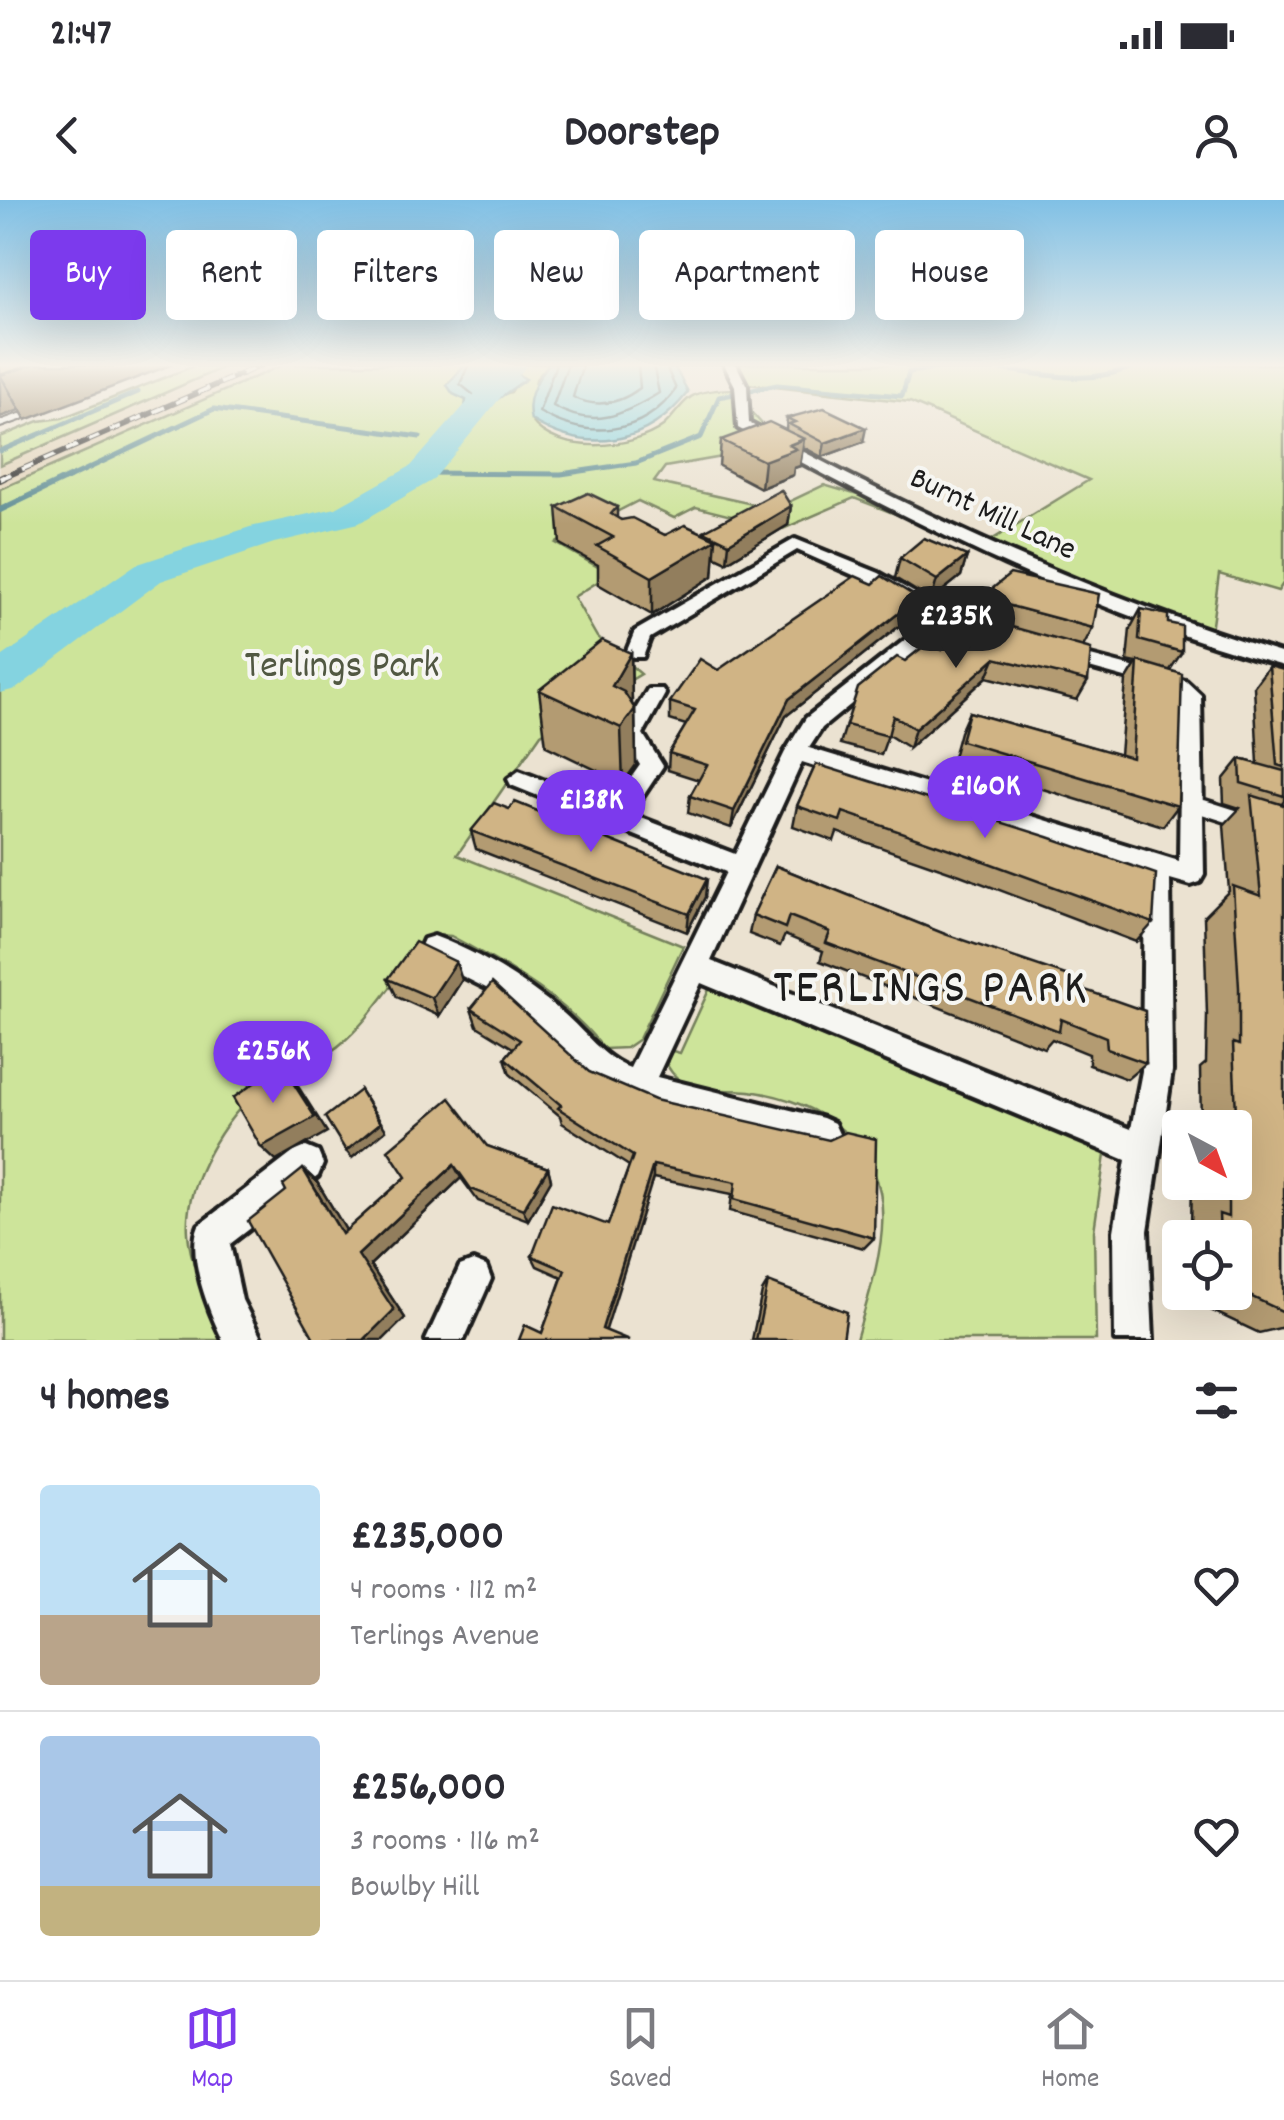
<!DOCTYPE html>
<html lang="en">
<head>
<meta charset="utf-8">
<style>
	body { margin:0; font-family:Dekko,sans-serif; background:#f2f2f3; color:#2b2b33; height:100vh; display:flex; flex-direction:column; font-size:38px; white-space:nowrap }
	* { box-sizing:border-box; margin:0 }
	p { font-size:32px; color:#7c7c81 }
	.icon { flex:none; width:55px; height:55px; fill:none; stroke:currentColor; stroke-width:2; stroke-linecap:round; stroke-linejoin:round }
	.map { position:relative; height:1140px; overflow:hidden }
	.sheet { display:flex; flex-direction:column; background:#fff; flex:1 }
	.sheet>* { flex:none }
	.top-card { position:absolute; left:30px; top:30px; width:1225px; height:90px; display:flex; gap:20px }
	.needle { width:65px; rotate:139deg }
	.fabs { position:absolute; left:1162px; top:910px; display:grid; gap:20px }
	.fabs a { display:grid; place-items:center; width:90px; height:90px; border-radius:10px; background:#fff; box-shadow:0 10px 40px #0002; font-size:50px }
	.price { position:absolute; translate:-50% -85px; padding:0 22px; border-radius:35px; background:#7c3aed; color:#fff; font-size:32px; line-height:65px; filter:drop-shadow(0 2px 5px #0008) }
	.price::after { content:''; position:absolute; left:50%; top:60px; width:30px; height:22px; margin-left:-15px; background:inherit; clip-path:polygon(0 0,100% 0,50% 100%) }
	.price.on { background:#222; color:#fff }
	ul { padding:0; list-style:none }
	li { display:flex; align-items:center; gap:30px; height:250px; padding:0 40px }
	li+li { border-top:2px solid #e1e1e2 }
	li span { display:grid; place-items:center; flex:none; width:280px; height:200px; border-radius:10px; color:#555 }
	li>.icon { margin-inline-start:auto }
	span .icon { width:120px; height:120px; fill:#fffc; stroke-width:1 }
	li b { font-size:42px }
	h2 { display:flex; justify-content:space-between; align-items:center; height:120px; padding:0 40px; font-size:42px }
	.tag { padding:0 35px; border-radius:10px; background:#fff; box-shadow:0 10px 40px #0002; font-size:35px; line-height:90px }
	.tag.on { background:#7c3aed; color:#fff }
	.status { display:flex; justify-content:space-between; align-items:center; height:70px; padding:0 50px; background:#fff; direction:ltr }
	.status svg { height:28px; fill:currentColor }
	header { display:flex; justify-content:space-between; align-items:center; height:130px; padding:0 40px; background:#fff; font-size:45px; font-weight:700 }
	.tabs { display:flex; justify-content:space-around; align-items:center; height:140px; border-top:2px solid #e1e1e2; background:#fff; font-size:28px; color:#7c7c81 }
	.tabs a { display:grid; justify-items:center; gap:5px }
	.tabs .on { color:#7c3aed }
	.map>svg:first-child { display:block }
</style>
</head>
<body>
<div class="status"><b>21:47</b><svg viewBox="0 0 49 12"><path d="M0 12V9h3v3zM5 12V6h3v6zM10 12V3h3v9zM15 12V0h3v12zM26 1h20v11H26zM47 4h2v5h-2z"/></svg></div>
<header><svg class="icon" aria-label="back" viewBox="0 0 24 24"><path d="M15 5l-7 7 7 7"/></svg>Doorstep<svg class="icon" aria-label="person" viewBox="0 0 24 24"><circle cx="12" cy="8" r="4"/><path d="M4 21q1-7 8-7t8 7"/></svg></header>
<div class="map">
<svg width="1284" height="1140" viewBox="0 0 1284 1140">
	<rect width="100%" height="100%" fill="#ebe2d1"/>
	<filter id="ink" filterUnits="userSpaceOnUse"><feTurbulence type="fractalNoise" baseFrequency=".01" numOctaves="2"/><feDisplacementMap in="SourceGraphic" scale="20" xChannelSelector="R" yChannelSelector="G"/><feConvolveMatrix kernelMatrix="1 2 1 2 8 2 1 2 1" color-interpolation-filters="sRGB"/></filter>
	<g filter="url(#ink)">
		<!-- built -->
		<polygon fill="#e3d4ba" points="232,164 285,164 0,289 0,265"/>
		<!-- green -->
		<g fill="#cde49a" stroke="#74805b" stroke-width="2.5">
			<polygon points="199,164 231,164 0,265 0,237 39,221 62,218"/>
			<path d="M285,164h181l-19,21 19,15 1,6 44,-14 5,-8 -3,-11 7,-9h29l-13,15 -5,41c25,35 100,30 132,6 11,-9 21,-28 34,-32 14,-5 32,-5 47,-5l8,24 12,13 -19,27 -80,14 -11,15 120,27 50,-24 94,28 -9,6 -55,-21 -71,31 -87,-22 -22,11 -36,-17 -82,42 54,31 -36,23 23,40 44,37 -100,60 -84,121 226,91 -44,93 -13,9 -22,1c-41,-53 -95,-81 -153,-113l-14,-1c-37,31 -59,77 -95,108 -22,20 -57,26 -80,44 -38,31 -78,96 -74,146 2,36 25,74 38,107h-226v-851z"/>
			<polygon points="736,164 1284,164 1284,382 1278,391 1219,374 1210,439 980,347 1089,280 910,202 747,184"/>
			<path d="M713,781l393,167 -12,83 2,109h-240c19,-69 53,-152 -10,-207 -29,-25 -60,-37 -97,-42 -30,-3 -65,6 -82,-26l2,-15 11,3z"/>
		</g>
		<!-- water -->
		<g fill="#84d3e0" stroke="#5a8a92" stroke-width="2.5">
			<polygon points="466,164 520,164 514,172 526,179 471,218 464,215 466,200 453,194 447,185"/>
			<path d="M549,164h124l15,28c-40,53 -100,63 -157,28 -6,-21 5,-40 18,-56z"/>
		</g>
		<g fill="none" stroke-linecap="round" stroke-linejoin="round">
			<!-- shore -->
			<g stroke="#46656a" stroke-width="2.5">
				<polyline points="469,164 460,184 481,201 504,184 507,164"/>
				<path d="M556,164l-17,48c49,28 103,24 137,-23l-11,-25"/>
				<path d="M568,164l-15,42c40,23 69,10 106,-13l-6,-29"/>
				<path d="M583,164l-10,33c24,12 46,7 67,-9l-2,-24"/>
			</g>
			<!-- stream-far1 -->
			<g stroke="#5a8a92" stroke-width="5">
				<polyline points="0,251 138,192"/>
				<path d="M422,273l139,1 75,-11 65,-26 18,-40 58,-12 125,11 7,-24c18,-2 36,-6 54,-6 62,1 117,26 176,-2"/>
				<polyline points="64,280 214,209 420,237"/>
			</g>
			<!-- stream -->
			<polyline stroke="#5a8a92" stroke-width="6" points="0,310 69,277"/>
			<!-- river -->
			<polygon fill="#84d3e0" fill-rule="evenodd" points="501,164 528,164 433,280 359,323 274,343 161,381 16,489 0,493 0,458 135,365 250,327 336,308 411,266"/>
			<!-- lane-far2 casing -->
			<g stroke="#1c1c1c" stroke-width="10">
				<polyline id="lane-far2" points="0,224 20,217"/>
			</g>
			<!-- lane-far1 casing -->
			<g stroke="#1c1c1c" stroke-width="18">
				<polyline id="lane-far1" points="1193,604 1211,610"/>
			</g>
			<!-- lane casing -->
			<g stroke="#1c1c1c" stroke-width="21">
				<polyline id="lane" points="1203,607 1247,621"/>
			</g>
			<!-- street casing -->
			<g stroke="#1c1c1c" stroke-width="8">
				<g id="street">
					<path d="M724,164h12l11,22 2,37c173,93 348,174 535,231v12c-192,-51 -372,-143 -546,-238l-3,-42z"/>
					<path d="M795,339l84,34 43,24 24,21 38,7 2,4 -9,6 -33,-7 -122,100 -13,20 370,113 2,-164 -9,-6 -119,-33 -3,-4 10,-6 126,33 15,14 3,180 -4,7 -9,3 -21,-6 2,192 -24,160 5,109h-38l-1,-109 12,-71 -425,-177 -44,94 166,41 11,5 5,11 -5,11 -11,5 -178,-44 -51,-21 -48,-49 -54,-45 -68,-34 -4,-9 4,-9 10,-3c48,18 90,45 129,77 22,19 40,45 67,55l96,-196 -215,-87 -3,-6 11,-8 92,35 29,-41 -19,-31 27,-45h14l3,5 -22,40 20,32 -32,48 104,40 50,-102 21,-34 123,-97 -62,-40 -70,-31 -147,88 -7,19h-14l-3,-4 9,-22zM802,562l342,109 -2,200 -11,58 -420,-168z"/>
					<path d="M306,947l12,5 5,12 -5,12 -88,68 12,56 20,40h-39c-14,-28 -37,-86 -24,-115l95,-73z"/>
					<polygon points="473,1061 486,1066 491,1079 464,1140 426,1140 460,1066"/>
				</g>
			</g>
			<!-- lane-far2 -->
			<use href="#lane-far2" stroke="#f6f6f2" stroke-width="6"/>
			<!-- lane-far1 -->
			<use href="#lane-far1" stroke="#f6f6f2" stroke-width="10"/>
			<!-- lane -->
			<use href="#lane" stroke="#f6f6f2" stroke-width="14"/>
			<!-- street -->
			<use href="#street" fill="#f6f6f2" fill-rule="evenodd"/>
			<!-- rail-far1 casing -->
			<g stroke="#1c1c1c" stroke-width="6">
				<polyline id="rail-far1" points="0,279 264,164"/>
			</g>
			<!-- rail casing -->
			<g stroke="#1c1c1c" stroke-width="8">
				<polyline id="rail" points="0,279 4,277"/>
			</g>
			<!-- rail-far1 -->
			<use href="#rail-far1" stroke="#f6f6f2" stroke-width="4" stroke-dasharray="12" stroke-linecap="butt"/>
			<!-- rail -->
			<use href="#rail" stroke="#f6f6f2" stroke-width="5" stroke-dasharray="16" stroke-linecap="butt"/>
		</g>
		<!-- wall -->
		<g fill="#b39b72" stroke="#1c1c1c" stroke-width="2.5">
			<polygon points="787,218 863,242 822,257 803,247 800,266 794,268 793,275 761,288 719,266 721,240 786,230"/>
			<polygon points="791,306 788,325 727,362 714,356 713,376 652,415 598,384 598,365 560,344 557,307 617,307 617,318 621,320 665,335 704,333 704,331"/>
			<polygon points="967,356 961,376 931,400 895,378 900,358"/>
			<polygon points="873,384 918,398 913,415 786,516 731,628 688,613 690,596 699,580 668,570 669,553 686,525 670,520 670,502 718,470"/>
			<polygon points="981,398 1093,428 1083,447 1088,481 1077,500 987,477 909,548 888,535 881,555 840,544 846,525 905,461 941,450 974,417"/>
			<polygon points="1141,409 1168,423 1182,452 1170,470 1178,606 1163,626 952,561 960,532 969,512 1120,555 1126,481 1137,463 1127,461 1130,429"/>
			<polygon points="631,453 632,504 635,509 636,565 623,583 546,546 539,490"/>
			<polygon points="1269,466 1284,470 1284,601 1282,604 1284,605 1284,1127 1259,1133 1181,1096 1182,1092 1235,1092 1235,1038 1183,1038 1183,1031 1191,1027 1192,982 1235,982 1235,928 1201,928 1200,868 1206,863 1207,815 1204,716 1229,691 1224,625 1240,608 1224,603 1223,580 1240,559 1258,564 1254,486"/>
			<polygon points="816,564 1153,723 1136,742 960,675 837,632 834,641 793,626 797,606"/>
			<polygon points="471,631 705,697 687,732 476,649"/>
			<polygon points="776,666 1068,784 1146,863 1127,879 1089,865 1089,854 1052,839 1044,848 820,761 823,751 785,735 780,746 749,734 753,715"/>
			<polygon points="388,779 462,780 439,816 397,797"/>
			<polygon points="471,809 589,872 874,1038 864,1048 730,1011 732,994 653,978 542,1133 562,1077 537,1066 532,1056 608,1025 629,966 562,923 560,916 510,874 505,858 513,848 477,826"/>
			<polygon points="487,946 548,968 551,980 528,1020 478,1001 461,978 370,1065 405,1118 286,991 303,969 317,982 346,1031 406,977"/>
			<polygon points="768,1082 843,1140 752,1140 762,1092"/>
		</g>
		<!-- shaded-wall -->
		<g fill="#927e5d" stroke="#1c1c1c" stroke-width="2.5">
			<polygon points="34,164 173,164 26,220 0,175"/>
			<polygon points="0,175 20,210 0,217"/>
			<polygon points="866,228 863,242 822,257 825,243"/>
			<polygon points="804,239 800,266 794,268 793,275 761,288 764,261 789,245"/>
			<polygon points="791,306 788,325 727,362 729,343"/>
			<polygon points="716,339 713,376 652,415 652,377"/>
			<polygon points="967,356 961,376 931,400 937,380"/>
			<polygon points="918,398 913,415 786,516 731,628 734,611 789,499"/>
			<polygon points="631,453 632,509 635,509 636,565 623,583 621,528 612,486"/>
			<polygon points="995,458 987,477 909,548 915,529"/>
			<polygon points="707,679 705,697 687,732 689,714"/>
			<polygon points="456,762 462,780 439,816 432,798"/>
			<polygon points="281,864 294,880 327,932 276,961 261,947"/>
			<polygon points="360,890 386,930 352,958 346,951"/>
			<polygon points="454,965 461,978 370,1065 405,1118 383,1140 364,1140 358,1055"/>
			<polygon points="653,965 653,978 604,1136 602,1129"/>
			<polygon points="548,968 551,980 528,1020 523,1009"/>
			<polygon points="303,969 317,982 355,1045 342,1034"/>
		</g>
		<!-- building -->
		<g fill="#d0b485" stroke="#1c1c1c" stroke-width="2.5">
			<polygon points="0,164 34,164 0,175"/>
			<polygon points="824,208 866,228 825,243 789,224 795,222 787,218"/>
			<polygon points="769,222 804,239 789,245 796,249 764,261 721,240"/>
			<polygon points="781,290 791,306 729,343 704,331"/>
			<polygon points="588,293 617,307 611,314 621,320 632,318 665,335 685,325 716,339 652,377 597,346 613,337 557,307"/>
			<polygon points="924,338 967,356 937,380 900,358"/>
			<polygon points="1010,374 1099,394 1093,428 981,398"/>
			<polygon points="855,376 873,384 882,376 918,398 789,499 734,611 690,596 707,565 669,553 695,510 670,502 700,459 718,470"/>
			<polygon points="1141,409 1168,415 1168,423 1182,426 1182,452 1139,440"/>
			<polygon points="962,415 980,418 1091,449 1088,481 995,458 915,529 893,516 888,536 846,525 858,488 897,457 905,461 928,443 942,450 950,424"/>
			<polygon points="602,440 631,453 612,486 624,492 635,509 621,528 539,490"/>
			<polygon points="1138,461 1182,474 1178,606 961,541 969,512 1132,558"/>
			<polygon points="1269,466 1284,470 1284,567 1277,565"/>
			<polygon points="1240,559 1284,571 1284,596 1241,583"/>
			<polygon points="816,564 1048,637 1156,674 1153,723 970,656 843,612 840,621 797,606"/>
			<polygon points="1251,595 1284,605 1284,1112 1235,1089 1235,1038 1220,1038 1219,1014 1228,1017 1228,982 1235,982 1235,937 1237,938 1233,843 1239,845 1239,788 1233,686 1261,696"/>
			<polygon points="515,602 707,679 689,714 471,631 494,603 509,609"/>
			<polygon points="776,666 945,734 1069,776 1068,784 1145,811 1146,863 1107,849 1106,837 1061,819 1059,831 826,743 830,732 789,716 785,728 753,715"/>
			<polygon points="415,742 456,762 432,798 388,779"/>
			<polygon points="492,783 589,872 655,900 829,940 846,932 876,939 874,1038 734,999 736,982 653,965 602,1129 629,1140 519,1140 525,1125 542,1133 565,1070 532,1056 552,1004 608,1025 633,956 558,908 561,905 505,858 520,840 471,809"/>
			<polygon points="281,864 315,917 261,947 233,898"/>
			<polygon points="360,890 380,923 346,951 325,917"/>
			<polygon points="450,898 487,946 548,968 523,1009 471,989 454,965 358,1055 394,1110 364,1140 315,1140 248,1021 286,991 283,985 303,969 342,1034 406,977 388,950"/>
			<polygon points="768,1082 847,1112 843,1140 756,1140"/>
		</g>
	</g>
	<!-- sky -->
	<linearGradient id="sky" x2="0" y2="1"><stop stop-color="#80c0e5"/><stop offset="0.51" stop-color="#f6f2ea"/><stop offset="1" stop-color="#f6f2ea" stop-opacity="0"/></linearGradient>
	<rect width="1284" height="324" fill="url(#sky)"/>
	<g text-anchor="middle" dominant-baseline="central" stroke-width="8" stroke-linejoin="round" paint-order="stroke">
		<!-- far-street labels -->
		<g font-size="32" fill="#1c1c1c" stroke="#f6f6f2">
			<text transform="translate(992 316) rotate(25)">Burnt Mill Lane</text>
		</g>
		<!-- park labels -->
		<g font-size="40" fill="#515842" stroke="#f6f6f2">
			<text x="342" y="468">Terlings Park</text>
		</g>
		<!-- near-neighbourhood labels -->
		<g font-size="50" letter-spacing="2.5" fill="#1c1c1c" stroke="#f6f6f2">
			<text x="931" y="791">TERLINGS PARK</text>
		</g>
	</g>
</svg>
<div class="fabs">
<a><svg class="needle" viewBox="-14 -14 28 28"><path d="M0-13l5 13h-10z" fill="#e53935"/><path d="M0 13l5-13h-10z" fill="#7c7c81"/></svg></a>
<a><svg class="icon" aria-label="locate" viewBox="0 0 24 24"><circle cx="12" cy="12" r="6"/><path d="M12 2v4M12 18v4M2 12h4M18 12h4"/></svg></a>
</div>
<b class="price on" style="left:956px;top:471px">£235K</b>
<b class="price" style="left:985px;top:641px">£160K</b>
<b class="price" style="left:591px;top:655px">£138K</b>
<b class="price" style="left:273px;top:906px">£256K</b>
<div class="top-card">
<a class="tag on">Buy</a>
<a class="tag">Rent</a>
<a class="tag">Filters</a>
<a class="tag">New</a>
<a class="tag">Apartment</a>
<a class="tag">House</a>
</div>
</div>
<section class="sheet">
<h2>4 homes<svg class="icon" aria-label="filters" viewBox="0 0 24 24"><path d="M4 7h16M4 17h16"/><circle cx="9" cy="7" r="2"/><circle cx="15" cy="17" r="2"/></svg></h2>
<ul>
<li><span style="background:linear-gradient(#bfe0f5 65%,#b9a48a 0)"><svg class="icon" aria-label="home" viewBox="0 0 24 24"><path d="M3 11l9-7 9 7M6 9v11h12V9"/></svg></span><div><b>£235,000</b><p>4 rooms · 112 m²</p><p>Terlings Avenue</p></div><svg class="icon" aria-label="heart" viewBox="0 0 24 24"><path d="M12 20l-8-8c-3-5 5-10 8-4 3-6 11-1 8 4z"/></svg></li>
<li><span style="background:linear-gradient(#a9c7e8 75%,#c2b280 0)"><svg class="icon" aria-label="home" viewBox="0 0 24 24"><path d="M3 11l9-7 9 7M6 9v11h12V9"/></svg></span><div><b>£256,000</b><p>3 rooms · 116 m²</p><p>Bowlby Hill</p></div><svg class="icon" aria-label="heart" viewBox="0 0 24 24"><path d="M12 20l-8-8c-3-5 5-10 8-4 3-6 11-1 8 4z"/></svg></li>
</ul>
</section>
<nav class="tabs">
<a class="on"><svg class="icon" aria-label="map" viewBox="0 0 24 24"><path d="M3 6l6-2 6 2 6-2v14l-6 2-6-2-6 2zM9 4v14M15 6v14"/></svg>Map</a>
<a><svg class="icon" aria-label="saved" viewBox="0 0 24 24"><path d="M7 4h10v16l-5-4-5 4z"/></svg>Saved</a>
<a><svg class="icon" aria-label="home" viewBox="0 0 24 24"><path d="M3 11l9-7 9 7M6 9v11h12V9"/></svg>Home</a>
</nav>
</body>
</html>
